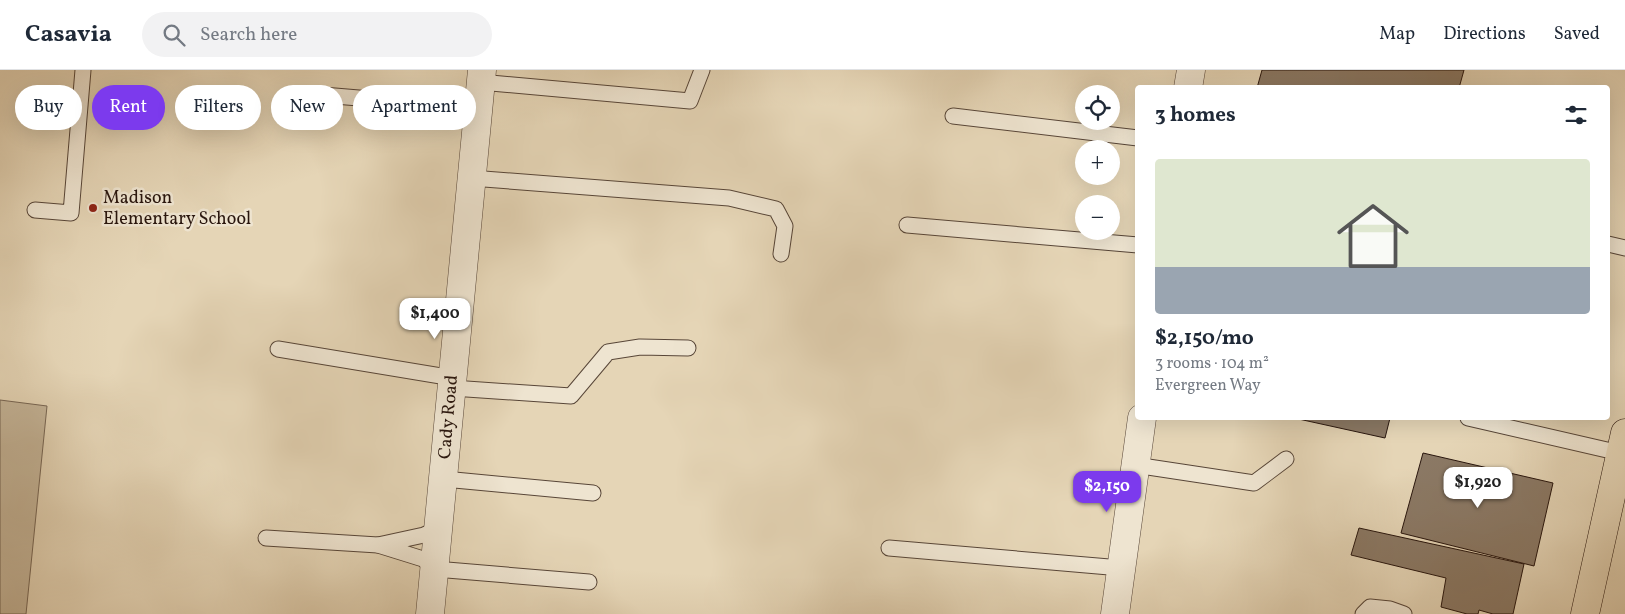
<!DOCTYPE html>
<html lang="en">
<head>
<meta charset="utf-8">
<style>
	body { margin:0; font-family:Vollkorn,serif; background:#f2f2f3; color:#1f2937; height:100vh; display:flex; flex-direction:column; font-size:19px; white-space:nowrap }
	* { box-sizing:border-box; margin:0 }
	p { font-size:16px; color:#747a83 }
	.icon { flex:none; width:28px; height:28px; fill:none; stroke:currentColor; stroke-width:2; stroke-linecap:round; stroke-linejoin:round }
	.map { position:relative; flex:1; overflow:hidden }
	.panel { position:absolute; left:1135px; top:15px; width:475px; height:335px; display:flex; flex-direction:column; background:#fff; border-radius:5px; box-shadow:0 5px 20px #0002 }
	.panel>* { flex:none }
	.guide { position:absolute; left:15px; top:15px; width:475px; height:45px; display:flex; gap:10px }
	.tools { position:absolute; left:1075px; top:15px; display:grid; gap:10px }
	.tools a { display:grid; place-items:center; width:45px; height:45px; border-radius:50%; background:#fff; box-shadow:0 5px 20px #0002; font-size:25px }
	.price { position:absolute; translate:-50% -42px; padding:0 11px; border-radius:10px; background:#fff; color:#222; font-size:16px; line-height:32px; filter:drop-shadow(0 1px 2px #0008) }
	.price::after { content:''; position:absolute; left:50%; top:30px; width:15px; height:11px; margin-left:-8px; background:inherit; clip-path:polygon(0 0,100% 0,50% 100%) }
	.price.active { background:#7c3aed; color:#fff }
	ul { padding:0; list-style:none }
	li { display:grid; align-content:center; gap:10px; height:265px; padding:0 20px }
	li span { display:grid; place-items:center; height:155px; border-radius:5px; color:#555 }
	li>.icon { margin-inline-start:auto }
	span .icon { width:90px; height:90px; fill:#fffc; stroke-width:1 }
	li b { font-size:21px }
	h2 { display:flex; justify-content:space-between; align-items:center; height:60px; padding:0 20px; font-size:21px }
	.pill { padding:0 18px; border-radius:22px; background:#fff; box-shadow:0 5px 20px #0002; font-size:18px; line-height:45px }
	.pill.active { background:#7c3aed; color:#fff }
	header { display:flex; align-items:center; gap:30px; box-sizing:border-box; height:70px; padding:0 25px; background:#fff; border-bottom:1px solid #e0e1e3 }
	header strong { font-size:24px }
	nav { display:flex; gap:28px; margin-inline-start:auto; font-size:18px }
	.search { width:350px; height:45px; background:#f2f2f3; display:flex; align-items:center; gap:12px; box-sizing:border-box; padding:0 18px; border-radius:28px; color:#747a83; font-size:19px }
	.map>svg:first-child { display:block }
</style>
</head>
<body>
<header>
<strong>Casavia</strong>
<div class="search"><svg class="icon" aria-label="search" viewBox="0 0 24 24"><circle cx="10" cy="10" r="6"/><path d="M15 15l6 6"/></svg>Search here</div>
<nav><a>Map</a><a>Directions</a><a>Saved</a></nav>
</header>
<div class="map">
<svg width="1625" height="544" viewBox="0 0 1625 544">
	<rect width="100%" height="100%" fill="#e5d5b6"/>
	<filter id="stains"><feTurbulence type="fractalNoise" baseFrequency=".004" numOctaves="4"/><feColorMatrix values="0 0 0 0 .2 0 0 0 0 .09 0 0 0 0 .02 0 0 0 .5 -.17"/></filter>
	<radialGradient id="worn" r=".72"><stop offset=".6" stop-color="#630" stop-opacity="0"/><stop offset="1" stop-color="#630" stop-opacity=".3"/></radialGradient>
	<!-- green -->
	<polygon fill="#c5b599" stroke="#776654" points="0,330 47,336 26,544 0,544"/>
	<!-- building -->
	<g fill="#8b7965" stroke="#29160e">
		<polygon points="1262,0 1464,0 1459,18 1257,18"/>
		<polygon points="1294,348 1390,348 1385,368"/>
		<polygon points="1423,383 1553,413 1534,496 1401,463"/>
		<polygon points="1359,458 1524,494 1513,544 1493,544 1479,540 1478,544 1467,544 1441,537 1446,508 1351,485"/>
	</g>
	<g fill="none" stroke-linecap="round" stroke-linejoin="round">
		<!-- lane casing -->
		<g stroke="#584638" stroke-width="17">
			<g id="lane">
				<polyline points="480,12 690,31 702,0"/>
				<polyline points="311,24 478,38"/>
				<polyline points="953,46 1138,68"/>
				<polyline points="471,108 729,128 776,139 785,156 781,184"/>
				<polyline points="35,140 71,143 83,0"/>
				<polyline points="907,155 1138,175"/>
				<polyline points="1608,174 1625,178"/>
				<polyline points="278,279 453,308"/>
				<polyline points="452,318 571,326 608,282 640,277 688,278"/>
				<polyline points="1468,348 1620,383"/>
				<polyline points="1135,395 1254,413 1286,389"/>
				<polyline points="444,409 593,423"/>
				<polyline points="439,458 424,465 378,475 423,489 435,499 589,512"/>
				<polyline points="266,468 378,475"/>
				<polyline points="889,478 1121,498"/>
				<polyline points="1363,544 1370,537 1390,539 1404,544"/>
			</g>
		</g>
		<!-- street casing -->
		<g stroke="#584638" stroke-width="29">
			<g id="street">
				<polyline points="1188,18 1191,0"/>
				<polyline points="430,544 482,0"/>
				<polyline points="1115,544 1142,348"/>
			</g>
		</g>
		<!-- primary casing -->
		<g stroke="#29160e" stroke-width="29">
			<polyline id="primary" points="1585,544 1625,363"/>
		</g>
		<!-- lane -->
		<use href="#lane" stroke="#eee4d0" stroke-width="15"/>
		<!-- street -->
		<use href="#street" stroke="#eee4d0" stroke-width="28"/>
		<!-- primary -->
		<use href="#primary" stroke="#e5d5b6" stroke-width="28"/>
	</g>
	<!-- markers -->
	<circle fill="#8f2418" stroke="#eee4d0" stroke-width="2" cx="93" cy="138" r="5"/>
	<g text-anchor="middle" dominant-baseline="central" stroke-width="5" stroke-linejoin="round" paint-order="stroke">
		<!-- poi labels -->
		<g font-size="18" fill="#29160e" stroke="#eee4d0" text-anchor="start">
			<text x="103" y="128">Madison<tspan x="103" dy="21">Elementary School</tspan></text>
		</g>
		<!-- street labels -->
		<g font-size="18" fill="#29160e" stroke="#eee4d0">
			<text transform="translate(449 347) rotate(-85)">Cady Road</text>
		</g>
	</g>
	<rect width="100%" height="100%" filter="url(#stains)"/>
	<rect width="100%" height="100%" fill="url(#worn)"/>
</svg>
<div class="tools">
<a><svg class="icon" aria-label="locate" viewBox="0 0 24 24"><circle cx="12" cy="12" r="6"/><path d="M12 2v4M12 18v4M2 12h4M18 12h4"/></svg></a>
<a>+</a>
<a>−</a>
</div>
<b class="price" style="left:435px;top:270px">$1,400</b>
<b class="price" style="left:1478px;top:439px">$1,920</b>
<b class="price active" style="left:1107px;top:443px">$2,150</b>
<div class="guide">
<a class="pill">Buy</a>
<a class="pill active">Rent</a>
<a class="pill">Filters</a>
<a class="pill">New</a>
<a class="pill">Apartment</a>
</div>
<section class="panel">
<h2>3 homes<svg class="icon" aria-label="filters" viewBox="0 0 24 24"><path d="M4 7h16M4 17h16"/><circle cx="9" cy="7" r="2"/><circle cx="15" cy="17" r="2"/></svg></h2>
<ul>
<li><span style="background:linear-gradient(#dfe7d0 70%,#9aa5b1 0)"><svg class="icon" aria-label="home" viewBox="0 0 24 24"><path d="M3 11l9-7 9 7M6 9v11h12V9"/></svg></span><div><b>$2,150/mo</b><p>3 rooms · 104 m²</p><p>Evergreen Way</p></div></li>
</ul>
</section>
</div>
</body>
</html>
